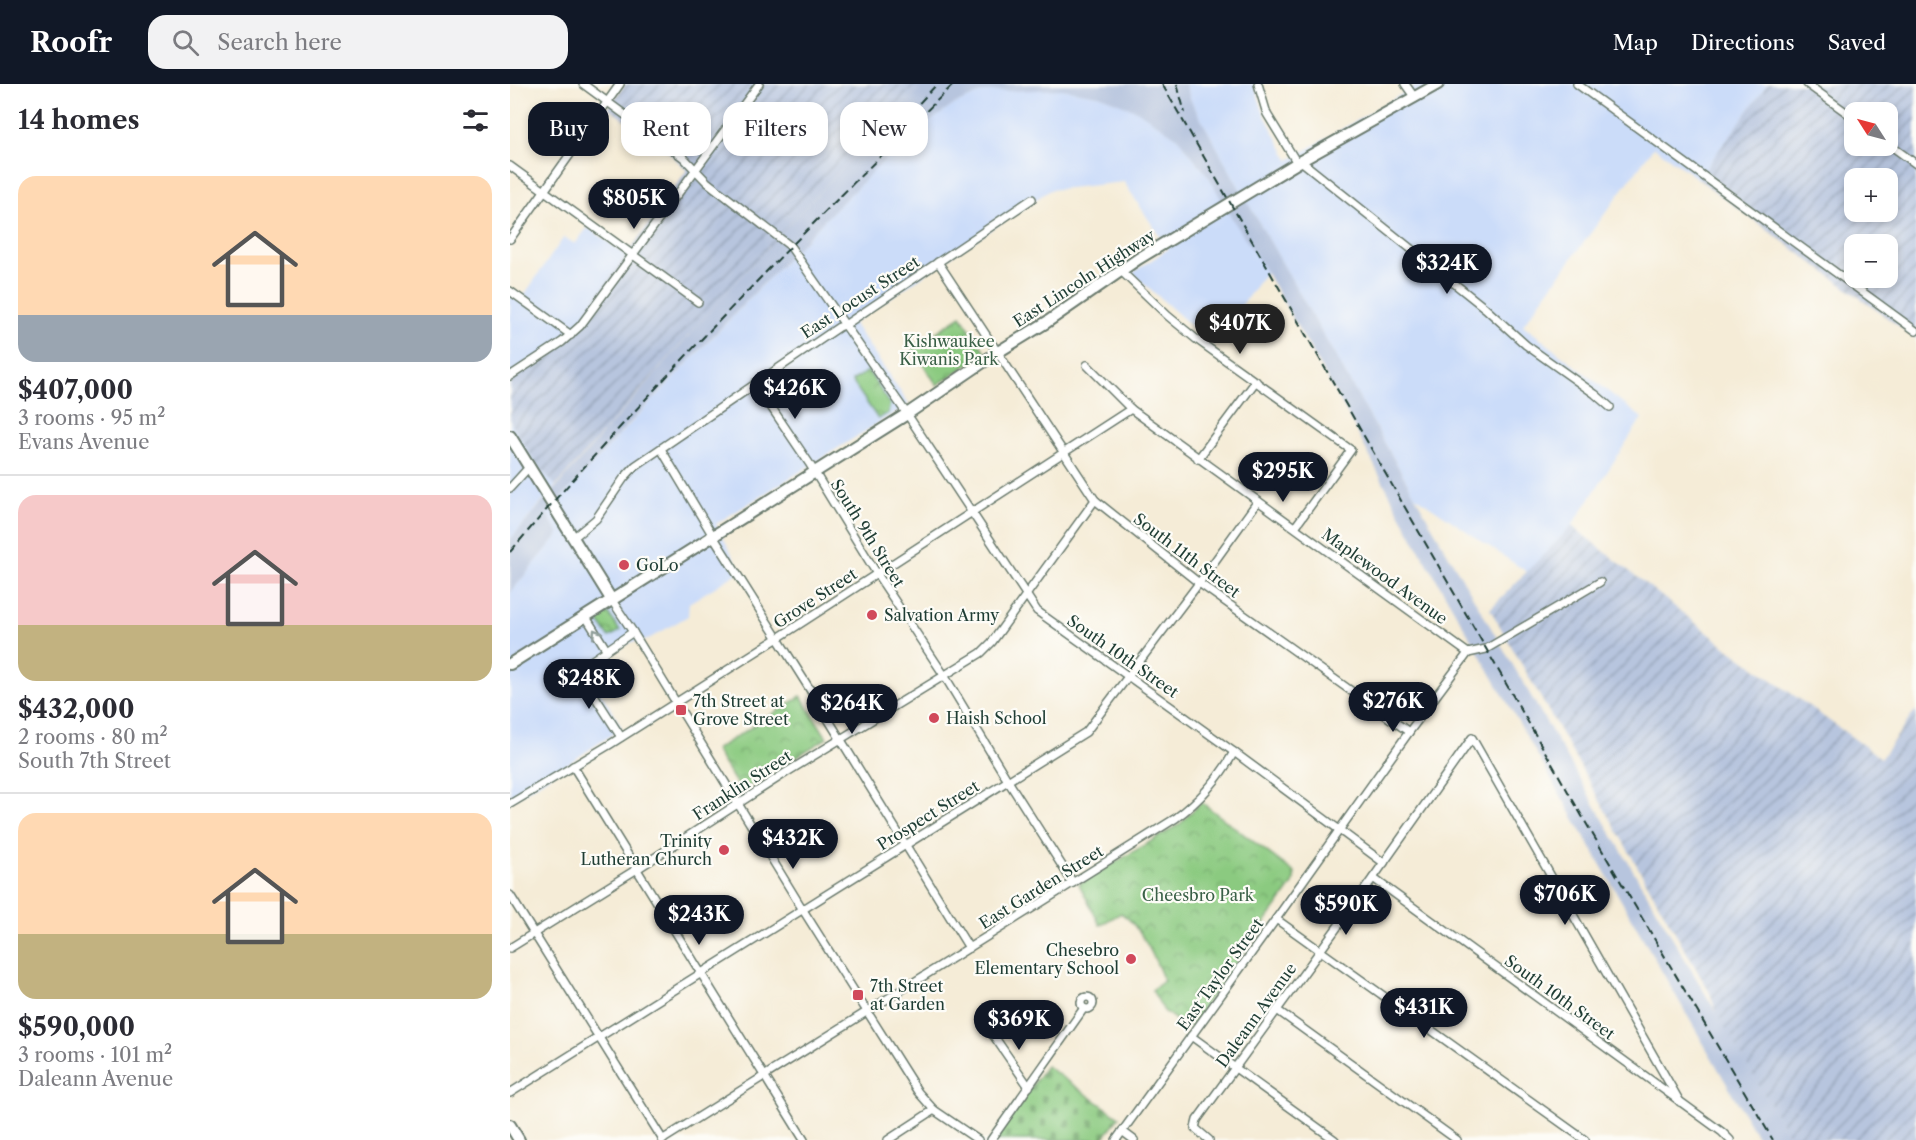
<!DOCTYPE html>
<html lang="en">
<head>
<meta charset="utf-8">
<style>
	body { margin:0; font-family:"Libre Caslon Text",serif; background:#f2f2f3; color:#2b2b33; height:100vh; display:flex; flex-direction:column; font-size:22px; white-space:nowrap }
	* { box-sizing:border-box; margin:0 }
	p { font-size:20px; color:#7c7c81 }
	.icon { flex:none; width:33px; height:33px; fill:none; stroke:currentColor; stroke-width:2; stroke-linecap:round; stroke-linejoin:round }
	.map { position:relative; flex:1; overflow:hidden }
	.side { display:flex; flex-direction:column; background:#fff; width:510px }
	.side>* { flex:none }
	.hud { position:absolute; left:18px; top:18px; width:570px; height:54px; display:flex; gap:12px }
	.needle { width:39px; rotate:306deg }
	.tools { position:absolute; left:1334px; top:18px; display:grid; gap:12px }
	.tools a { display:grid; place-items:center; width:54px; height:54px; border-radius:12px; background:#fff; box-shadow:0 3px 9px #0003; font-size:30px }
	.price { position:absolute; translate:-50% -51px; padding:0 14px; border-radius:21px; background:#111827; color:#fff; font-size:20px; line-height:39px; filter:drop-shadow(0 2px 3px #0008) }
	.price::after { content:''; position:absolute; left:50%; top:36px; width:18px; height:14px; margin-left:-9px; background:inherit; clip-path:polygon(0 0,100% 0,50% 100%) }
	.price.active { background:#222; color:#fff }
	ul { padding:0; list-style:none }
	li { display:grid; align-content:center; gap:12px; height:318px; padding:0 18px }
	li+li { border-top:2px solid #e1e1e2 }
	li span { display:grid; place-items:center; height:186px; border-radius:18px; color:#555 }
	li>.icon { margin-inline-start:auto }
	span .icon { width:108px; height:108px; fill:#fffc; stroke-width:1 }
	li b { font-size:26px }
	h2 { display:flex; justify-content:space-between; align-items:center; height:72px; padding:0 18px; font-size:26px }
	.pill { padding:0 21px; border-radius:18px; background:#fff; box-shadow:0 3px 9px #0003; font-size:21px; line-height:54px }
	.pill.active { background:#111827; color:#fff }
	header { display:flex; align-items:center; gap:36px; box-sizing:border-box; height:84px; padding:0 30px; background:#111827; color:#fff }
	header strong { font-size:28px }
	nav { display:flex; gap:33px; margin-inline-start:auto; font-size:21px }
	.search { width:420px; height:54px; background:#f2f2f3; display:flex; align-items:center; gap:15px; box-sizing:border-box; padding:0 21px; border-radius:18px; color:#7c7c81; font-size:22px }
	main { display:flex; flex:1; min-height:0 }
	.map>svg:first-child { display:block }
</style>
</head>
<body>
<header>
<strong>Roofr</strong>
<div class="search"><svg class="icon" aria-label="search" viewBox="0 0 24 24"><circle cx="10" cy="10" r="6"/><path d="M15 15l6 6"/></svg>Search here</div>
<nav><a>Map</a><a>Directions</a><a>Saved</a></nav>
</header>
<main>
<section class="side">
<h2>14 homes<svg class="icon" aria-label="filters" viewBox="0 0 24 24"><path d="M4 7h16M4 17h16"/><circle cx="9" cy="7" r="2"/><circle cx="15" cy="17" r="2"/></svg></h2>
<ul>
<li><span style="background:linear-gradient(#ffd9b3 75%,#9aa5b1 0)"><svg class="icon" aria-label="home" viewBox="0 0 24 24"><path d="M3 11l9-7 9 7M6 9v11h12V9"/></svg></span><div><b>$407,000</b><p>3 rooms · 95 m²</p><p>Evans Avenue</p></div></li>
<li><span style="background:linear-gradient(#f6c9c9 70%,#c2b280 0)"><svg class="icon" aria-label="home" viewBox="0 0 24 24"><path d="M3 11l9-7 9 7M6 9v11h12V9"/></svg></span><div><b>$432,000</b><p>2 rooms · 80 m²</p><p>South 7th Street</p></div></li>
<li><span style="background:linear-gradient(#ffd9b3 65%,#c2b280 0)"><svg class="icon" aria-label="home" viewBox="0 0 24 24"><path d="M3 11l9-7 9 7M6 9v11h12V9"/></svg></span><div><b>$590,000</b><p>3 rooms · 101 m²</p><p>Daleann Avenue</p></div></li>
</ul>
</section>
<div class="map">
<svg width="1406" height="1056" viewBox="0 0 1406 1056">
	<defs>
		<pattern id="industrial-furrows" width="10" height="10" patternUnits="userSpaceOnUse" patternTransform="scale(1.5)"><rect width="10" height="10" fill="#b7c5de"/><path d="M-1 1l2-2M0 10L10 0M9 11l2-2" fill="none" stroke="#94a1b5"/></pattern>
		<pattern id="cemetery-stones" width="16" height="16" patternUnits="userSpaceOnUse" patternTransform="scale(1.5)"><rect width="16" height="16" fill="#8bca80"/><path d="M2 7V4a2 2 0 0 1 4 0v3zM10 15v-3a2 2 0 0 1 4 0v3z" fill="#71a56a"/></pattern>
		<pattern id="park-crowns" width="20" height="18" patternUnits="userSpaceOnUse" patternTransform="scale(1.5)"><rect width="20" height="18" fill="#8bca80"/><path d="M2 6a3 3 0 1 1 6 0M12 15a3 3 0 1 1 6 0" fill="none" stroke="#71a56a"/></pattern>
	</defs>
	<rect width="100%" height="100%" fill="#fdfcf7"/>
	<filter id="ink" filterUnits="userSpaceOnUse"><feTurbulence type="fractalNoise" baseFrequency=".0167" numOctaves="2"/><feDisplacementMap in="SourceGraphic" scale="12" xChannelSelector="R" yChannelSelector="G"/><feConvolveMatrix kernelMatrix="1 2 1 2 8 2 1 2 1" color-interpolation-filters="sRGB"/></filter>
	<filter id="wash" filterUnits="userSpaceOnUse"><feTurbulence type="fractalNoise" baseFrequency=".008" numOctaves="4" result="noise"/><feDisplacementMap in="SourceGraphic" scale="24" xChannelSelector="R" yChannelSelector="G"/><feGaussianBlur stdDeviation="1.35" result="paint"/><feColorMatrix in="noise" values="0 0 0 0 0 0 0 0 0 0 0 0 0 0 0 0 0 1.4 0 .05"/><feComposite in="paint" operator="in"/></filter>
	<g filter="url(#wash)">
		<rect width="100%" height="100%" fill="#f5ecd7"/>
		<!-- built -->
		<g fill="#cbdcf9">
			<polygon points="675,0 744,0 754,30 779,76 909,0 1258,0 1188,95 1144,63 1013,241 1132,334 1062,442 1017,488 905,412 730,105 681,17"/>
			<polygon points="513,5 553,5 589,11 629,27 668,54 699,93 756,188 703,261 622,189 658,165 614,98 540,106 343,239 399,320 206,440 231,487 179,519 178,532 137,556 121,558 78,586 112,644 0,718 0,509 49,450 37,430 113,347 320,130 399,52 445,20 473,8"/>
			<polygon points="78,143 116,171 79,223 55,261 0,296 0,210 10,217 54,153 65,160"/>
			<polygon points="0,337 26,380 46,402 0,456"/>
		</g>
		<!-- industrial -->
		<g fill="url(#industrial-furrows)" fill-rule="evenodd">
			<polygon points="115,0 413,0 281,138 206,220 46,402 26,380 0,337 0,296 55,261 79,223 177,86 154,64 98,24"/>
			<path d="M1258,0h148v255l-218,-160zM1344,28h33v34h-33zM1344,94h33v34h-33zM1344,160h33v34h-33z"/>
			<polygon points="1062,442 1211,559 1371,674 1406,626 1406,1056 1281,1056 1207,931 1200,909 980,525"/>
		</g>
		<!-- railway -->
		<polygon fill="#b7c5de" points="413,0 675,0 681,17 730,105 939,472 1281,1056 1249,1056 905,458 833,322 756,188 720,131 699,93 668,54 628,27 589,11 553,5 473,8 445,20 399,52 320,130 248,205 113,346 37,430 49,450 0,509 0,456 206,220 281,138"/>
		<!-- cemetery -->
		<polygon fill="url(#cemetery-stones)" stroke="#55845a" stroke-width="1.5" points="536,982 609,1033 592,1056 484,1056"/>
		<!-- park -->
		<g fill="url(#park-crowns)" stroke="#55845a" stroke-width="1.5">
			<polygon points="451,232 476,269 427,301 402,264"/>
			<polygon points="358,287 380,320 378,329 368,335 342,297"/>
			<polygon points="98,529 110,547 99,553 87,535"/>
			<polygon points="291,612 317,654 231,707 205,666"/>
			<path d="M691,718l94,71 -2,11 -105,145 -24,-18 -12,-21 12,-9c-8,-21 -24,-56 -43,-68l-21,12 -21,-41 101,-60z"/>
		</g>
	</g>
	<g filter="url(#ink)">
		<g fill="none" stroke-linecap="round" stroke-linejoin="round">
			<!-- street casing -->
			<g stroke="#6a7a6d" stroke-width="10">
				<g id="street">
					<polyline points="73,0 174,74 197,98 280,162 397,330 527,527 724,668 874,779"/>
					<polyline points="748,0 757,30 787,79"/>
					<polyline points="895,0 905,14"/>
					<polyline points="1067,0 1406,247"/>
					<polyline points="1297,0 1344,34"/>
					<polyline points="1377,59 1406,80"/>
					<polyline points="791,77 975,224 1016,261 1085,310 1100,323"/>
					<polyline points="0,82 188,218"/>
					<polyline points="0,155 110,0"/>
					<polyline points="428,178 585,416 689,499 899,648"/>
					<polyline points="610,186 658,232 686,255 841,366 785,443"/>
					<polyline points="0,207 61,251"/>
					<polyline points="577,281 621,325 958,569"/>
					<polyline points="0,292 52,258 70,242 249,0"/>
					<polyline points="245,299 299,379 367,490 434,591 498,697 563,799"/>
					<polyline points="151,365 203,452 299,604 459,864"/>
					<polyline points="688,375 746,297"/>
					<polyline points="0,404 20,382"/>
					<polyline points="63,454 86,435 114,394 125,382 329,243 335,241 522,115"/>
					<polyline points="101,515 123,548 293,826 408,1008 424,1026 468,1056"/>
					<polyline points="76,533 96,565"/>
					<polyline points="111,653 68,586 123,548"/>
					<polyline points="63,682 294,1056"/>
					<polyline points="0,720 99,661 268,554 621,325"/>
					<polyline points="863,794 1212,1048 1220,1056"/>
					<polyline points="0,811 153,1056"/>
					<polyline points="766,835 1075,1056"/>
					<polyline points="0,864 127,785 277,688 471,569 482,558 585,416"/>
					<circle cx="577" cy="919" r="6"/>
					<polyline points="767,926 947,1056"/>
					<polyline points="479,945 519,1003"/>
					<polyline points="681,952 825,1056"/>
					<polyline points="0,1009 576,648 689,499 748,417"/>
					<polyline points="612,1047 624,1056"/>
					<path d="M152,1056l514,-322c23,-17 44,-41 58,-66"/>
					<polyline points="378,1056 424,1026"/>
					<polyline points="481,1056 574,924"/>
					<polyline points="606,1056 766,835 899,648 958,569 976,565 1090,498"/>
					<polyline points="699,1056 685,1044 687,1036 863,794 962,654 1170,1018"/>
				</g>
			</g>
			<!-- secondary casing -->
			<g stroke="#6a7a6d" stroke-width="14">
				<polyline id="secondary" points="0,352 101,515"/>
			</g>
			<!-- primary casing -->
			<g stroke="#6a7a6d" stroke-width="14">
				<g id="primary">
					<polyline points="0,580 397,330 488,268 537,238 628,175 787,79 928,0"/>
					<polyline points="0,1041 9,1056"/>
				</g>
			</g>
			<!-- street -->
			<use href="#street" stroke="#fff" stroke-width="7"/>
			<!-- secondary -->
			<use href="#secondary" stroke="#fff" stroke-width="10"/>
			<!-- primary -->
			<use href="#primary" stroke="#fff" stroke-width="10"/>
			<!-- rail -->
			<g stroke="#1f3d34" stroke-width="2" stroke-dasharray="9 4.5" stroke-linecap="butt">
				<polyline points="652,0 1076,739 1263,1056"/>
				<polyline points="667,0 675,29"/>
				<polyline points="391,39 427,0"/>
				<path d="M0,468c140,-164 290,-318 444,-468"/>
			</g>
		</g>
		<!-- one-way arrows -->
		<defs><path id="oneway-chevron" d="M-2-3.5L2.5 0L-2 3.5" fill="none" stroke-width="1.6" stroke-linecap="round" stroke-linejoin="round" transform="scale(1.5)"/></defs>
		<use stroke="#8f9e9a" href="#oneway-chevron" transform="translate(86 549) rotate(-122)"/>
	</g>
	<!-- markers -->
	<g fill="#d1495b" stroke="#fdfcf7" stroke-width="2">
		<circle cx="114" cy="481" r="6"/>
		<circle cx="362" cy="531" r="6"/>
		<rect x="165" y="620" width="12" height="12" rx="3"/>
		<circle cx="424" cy="634" r="6"/>
		<circle cx="214" cy="766" r="6"/>
		<circle cx="621" cy="875" r="6"/>
		<rect x="342" y="905" width="12" height="12" rx="3"/>
	</g>
	<g text-anchor="middle" dominant-baseline="central" stroke-width="4.5" stroke-linejoin="round" paint-order="stroke">
		<!-- street labels -->
		<g font-size="16" fill="#1f3d34" stroke="#fdfcf7">
			<text transform="translate(574 194) rotate(-33)">East Lincoln Highway</text>
			<text transform="translate(350 213) rotate(-33)">East Locust Street</text>
			<text transform="translate(358 449) rotate(58)">South 9th Street</text>
			<text transform="translate(677 471) rotate(37)">South 11th Street</text>
			<text transform="translate(875 492) rotate(36)">Maplewood Avenue</text>
			<text transform="translate(305 514) rotate(-33)">Grove Street</text>
			<text transform="translate(613 572) rotate(35)">South 10th Street</text>
			<text transform="translate(232 701) rotate(-33)">Franklin Street</text>
			<text transform="translate(418 731) rotate(-32)">Prospect Street</text>
			<text transform="translate(531 803) rotate(-32)">East Garden Street</text>
			<text transform="translate(710 890) rotate(-54)">East Taylor Street</text>
			<text transform="translate(1050 913) rotate(36)">South 10th Street</text>
			<text transform="translate(746 931) rotate(-54)">Daleann Avenue</text>
		</g>
		<!-- park labels -->
		<g font-size="16" fill="#3a6047" stroke="#fdfcf7">
			<text x="439" y="257">Kishwaukee<tspan x="439" dy="18">Kiwanis Park</tspan></text>
			<text x="688" y="811">Cheesbro Park</text>
		</g>
		<!-- poi labels -->
		<g font-size="16" fill="#1f3d34" stroke="#fdfcf7" text-anchor="start">
			<text x="126" y="481">GoLo</text>
			<text x="374" y="531">Salvation Army</text>
			<text x="183" y="617">7th Street at<tspan x="183" dy="18">Grove Street</tspan></text>
			<text x="436" y="634">Haish School</text>
			<text x="202" y="757" text-anchor="end">Trinity<tspan x="202" dy="18">Lutheran Church</tspan></text>
			<text x="609" y="866" text-anchor="end">Chesebro<tspan x="609" dy="18">Elementary School</tspan></text>
			<text x="360" y="902">7th Street<tspan x="360" dy="18">at Garden</tspan></text>
		</g>
	</g>
</svg>
<div class="tools">
<a><svg class="needle" viewBox="-14 -14 28 28"><path d="M0-13l5 13h-10z" fill="#e53935"/><path d="M0 13l5-13h-10z" fill="#7c7c81"/></svg></a>
<a>+</a>
<a>−</a>
</div>
<b class="price" style="left:124px;top:146px">$805K</b>
<b class="price" style="left:937px;top:211px">$324K</b>
<b class="price active" style="left:730px;top:271px">$407K</b>
<b class="price" style="left:285px;top:336px">$426K</b>
<b class="price" style="left:773px;top:419px">$295K</b>
<b class="price" style="left:79px;top:626px">$248K</b>
<b class="price" style="left:883px;top:649px">$276K</b>
<b class="price" style="left:342px;top:651px">$264K</b>
<b class="price" style="left:283px;top:786px">$432K</b>
<b class="price" style="left:1055px;top:842px">$706K</b>
<b class="price" style="left:836px;top:852px">$590K</b>
<b class="price" style="left:189px;top:862px">$243K</b>
<b class="price" style="left:914px;top:955px">$431K</b>
<b class="price" style="left:509px;top:967px">$369K</b>
<div class="hud">
<a class="pill active">Buy</a>
<a class="pill">Rent</a>
<a class="pill">Filters</a>
<a class="pill">New</a>
</div>
</div>
</main>
</body>
</html>
